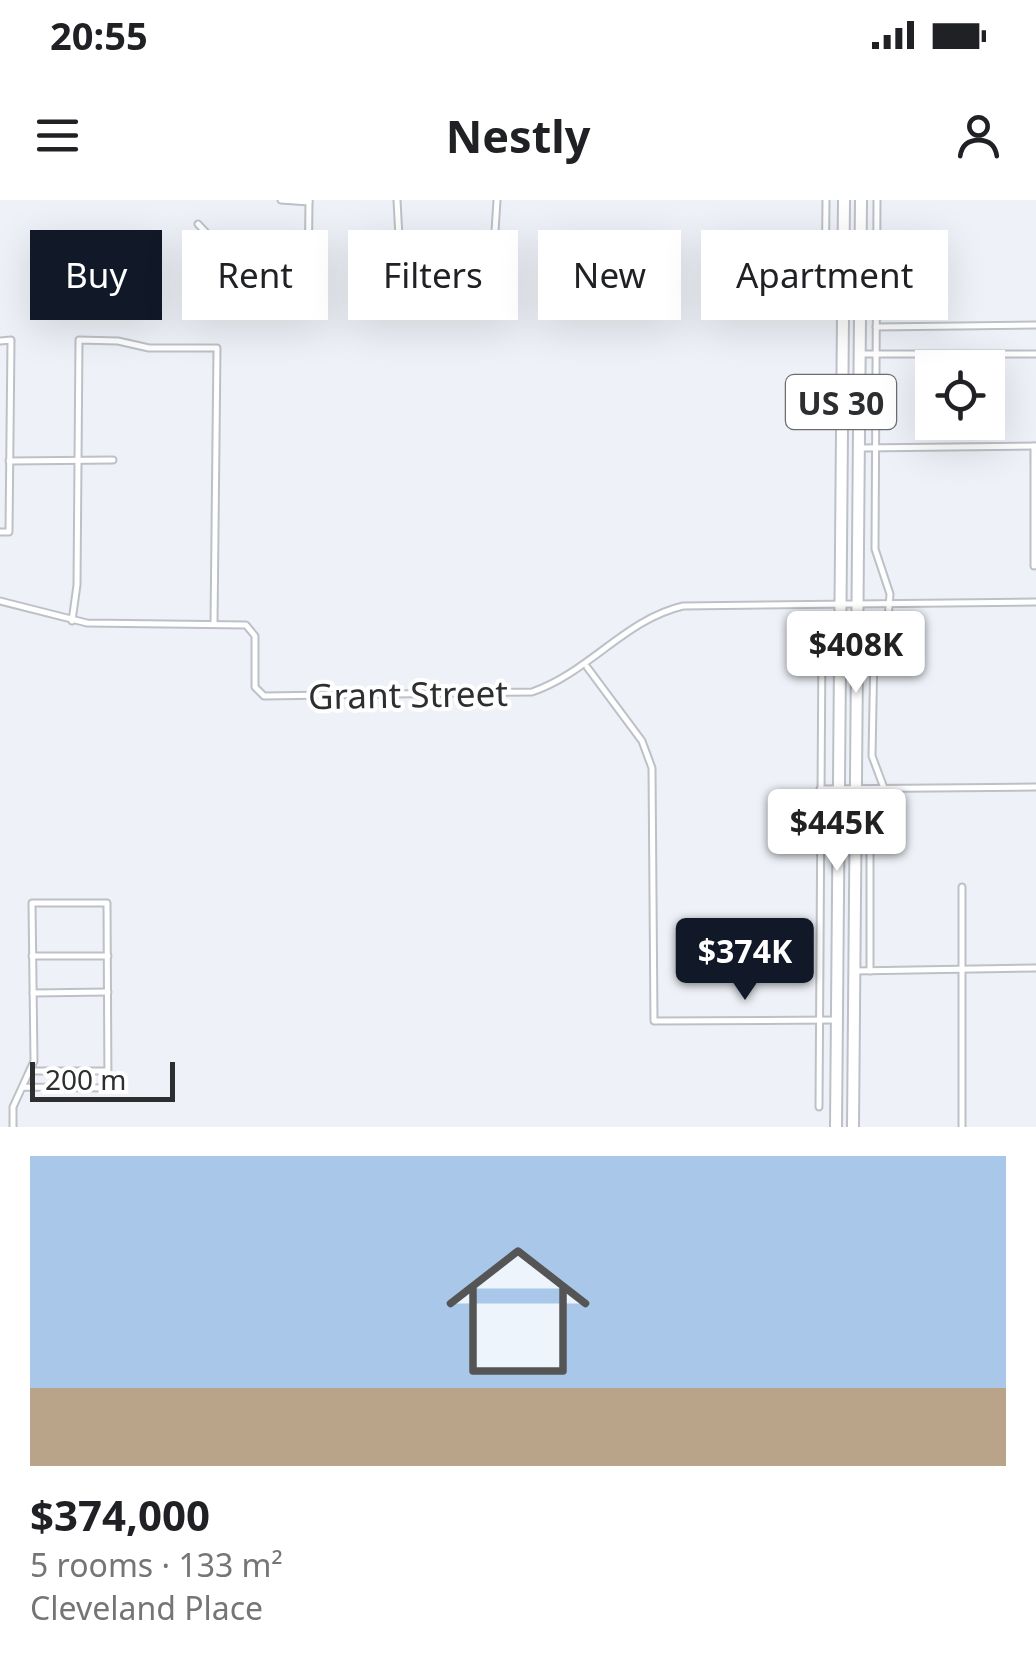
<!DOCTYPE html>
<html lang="en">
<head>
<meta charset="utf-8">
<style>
	body { margin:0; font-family:"Noto Sans",sans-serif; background:#f2f2f2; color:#202124; height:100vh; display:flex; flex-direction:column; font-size:38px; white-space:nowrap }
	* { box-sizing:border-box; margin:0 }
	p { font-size:32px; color:#757577 }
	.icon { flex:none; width:55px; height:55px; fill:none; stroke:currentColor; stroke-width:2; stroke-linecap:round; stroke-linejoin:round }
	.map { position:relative; height:927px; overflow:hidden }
	.side { display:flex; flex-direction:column; background:#fff; flex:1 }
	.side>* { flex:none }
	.guide { position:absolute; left:30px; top:30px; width:978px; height:90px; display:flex; gap:20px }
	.buttons { position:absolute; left:915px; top:150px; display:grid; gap:20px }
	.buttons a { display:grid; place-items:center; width:90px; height:90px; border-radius:0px; background:#fff; box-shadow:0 10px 40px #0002; font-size:50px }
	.scale { position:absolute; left:30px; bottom:25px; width:145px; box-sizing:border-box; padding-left:10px; border:5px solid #2c2e30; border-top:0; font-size:28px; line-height:35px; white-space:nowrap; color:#2c2e30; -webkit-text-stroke:8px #fff; paint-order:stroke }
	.price { position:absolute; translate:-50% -85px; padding:0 22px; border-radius:10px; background:#fff; color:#222; font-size:32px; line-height:65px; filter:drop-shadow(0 2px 5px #0008) }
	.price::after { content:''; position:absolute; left:50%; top:60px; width:30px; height:22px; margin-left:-15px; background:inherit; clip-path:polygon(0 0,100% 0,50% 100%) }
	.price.selected { background:#111827; color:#fff }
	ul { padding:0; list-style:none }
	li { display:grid; align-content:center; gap:20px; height:530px; padding:0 30px }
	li+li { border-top:2px solid #e0e0e0 }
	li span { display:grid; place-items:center; height:310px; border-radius:0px; color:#555 }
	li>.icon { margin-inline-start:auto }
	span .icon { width:180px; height:180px; fill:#fffc; stroke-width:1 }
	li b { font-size:42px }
	.chip { padding:0 35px; border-radius:0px; background:#fff; box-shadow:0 10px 40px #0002; font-size:35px; line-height:90px }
	.chip.selected { background:#111827; color:#fff }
	.status { display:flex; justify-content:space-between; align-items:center; height:70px; padding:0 50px; background:#fff; direction:ltr }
	.status svg { height:28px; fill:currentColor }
	header { display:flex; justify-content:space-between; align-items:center; height:130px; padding:0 30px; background:#fff; font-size:45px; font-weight:700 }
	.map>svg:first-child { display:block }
</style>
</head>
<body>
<div class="status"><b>20:55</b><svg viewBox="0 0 49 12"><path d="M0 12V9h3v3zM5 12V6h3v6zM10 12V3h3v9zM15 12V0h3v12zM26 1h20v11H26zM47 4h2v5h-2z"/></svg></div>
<header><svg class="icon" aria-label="menu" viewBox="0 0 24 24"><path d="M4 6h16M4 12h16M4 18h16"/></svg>Nestly<svg class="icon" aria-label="person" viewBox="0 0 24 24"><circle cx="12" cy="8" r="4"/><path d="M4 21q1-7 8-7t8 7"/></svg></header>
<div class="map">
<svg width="1036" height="927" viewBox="0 0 1036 927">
	<rect width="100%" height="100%" fill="#eef2f8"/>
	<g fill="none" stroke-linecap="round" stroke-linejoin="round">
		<!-- street casing -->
		<g stroke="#bdc1c7" stroke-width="9">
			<g id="street">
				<polyline points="281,0 309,2"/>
				<polyline points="397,0 399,37 412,53 467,55 494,47 497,0"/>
				<polyline points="877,0 875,349 890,394 888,419 874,450 872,556 884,588"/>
				<path d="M198,24c37,41 56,48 111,48"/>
				<polyline points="308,89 309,0"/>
				<polyline points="825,101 826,0"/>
				<polyline points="876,127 1036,125"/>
				<polyline points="0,141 11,140 9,332 0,332"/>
				<polyline points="859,154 1036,154"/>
				<polyline points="862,248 1036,246"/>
				<polyline points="9,261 113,260"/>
				<polyline points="1034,366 1034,246"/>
				<path d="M0,401l87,22 159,2 9,11v51l9,9 268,-4c56,-19 94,-73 151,-86l353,-4"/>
				<polyline points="72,421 77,385 79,140 118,141 149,148 217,148 214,424"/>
				<polyline points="587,467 642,541 652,568 654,821 836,820"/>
				<polyline points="820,589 1036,587"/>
				<polyline points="962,687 962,927"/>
				<polyline points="32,756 108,756"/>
				<polyline points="854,771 1036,768"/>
				<polyline points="870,771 870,628 884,588"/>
				<polyline points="33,793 108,792"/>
				<polyline points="30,871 107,871"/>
				<polyline points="819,907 822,442"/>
				<polyline points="13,927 13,907 34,861 32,703 107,703 108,888 22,887"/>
			</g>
		</g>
		<!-- primary casing -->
		<g stroke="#bdc1c7" stroke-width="14">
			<g id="primary">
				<polyline points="836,927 844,0"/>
				<polyline points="853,927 861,0"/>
			</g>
		</g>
		<!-- street -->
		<use href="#street" stroke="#fff" stroke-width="5"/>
		<!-- primary -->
		<use href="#primary" stroke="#fff" stroke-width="10"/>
	</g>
	<g text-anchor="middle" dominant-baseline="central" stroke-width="8" stroke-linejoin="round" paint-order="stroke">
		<!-- shield labels -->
		<rect fill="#fff" stroke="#6b6d6e" stroke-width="2.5" x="786" y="175" width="110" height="54" rx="8"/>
		<g font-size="32" font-weight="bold" fill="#2c2e30">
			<text x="841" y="202">US 30</text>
		</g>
		<!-- street labels -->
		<g font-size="35" fill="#2c2e30" stroke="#fff">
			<text transform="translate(408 494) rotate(-1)">Grant Street</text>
		</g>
	</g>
</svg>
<div class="buttons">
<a><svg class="icon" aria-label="locate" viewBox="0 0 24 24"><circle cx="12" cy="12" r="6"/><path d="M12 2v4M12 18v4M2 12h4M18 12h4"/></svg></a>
</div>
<div class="scale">200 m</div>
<b class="price" style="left:856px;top:496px">$408K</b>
<b class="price" style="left:837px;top:674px">$445K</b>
<b class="price selected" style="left:745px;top:803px">$374K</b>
<div class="guide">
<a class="chip selected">Buy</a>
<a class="chip">Rent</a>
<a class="chip">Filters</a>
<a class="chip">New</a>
<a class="chip">Apartment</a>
</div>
</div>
<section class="side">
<ul>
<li><span style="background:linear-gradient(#a9c7e8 75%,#b9a48a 0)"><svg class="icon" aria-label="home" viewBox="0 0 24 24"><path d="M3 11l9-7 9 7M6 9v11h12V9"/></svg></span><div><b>$374,000</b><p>5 rooms · 133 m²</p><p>Cleveland Place</p></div></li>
</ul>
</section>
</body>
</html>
